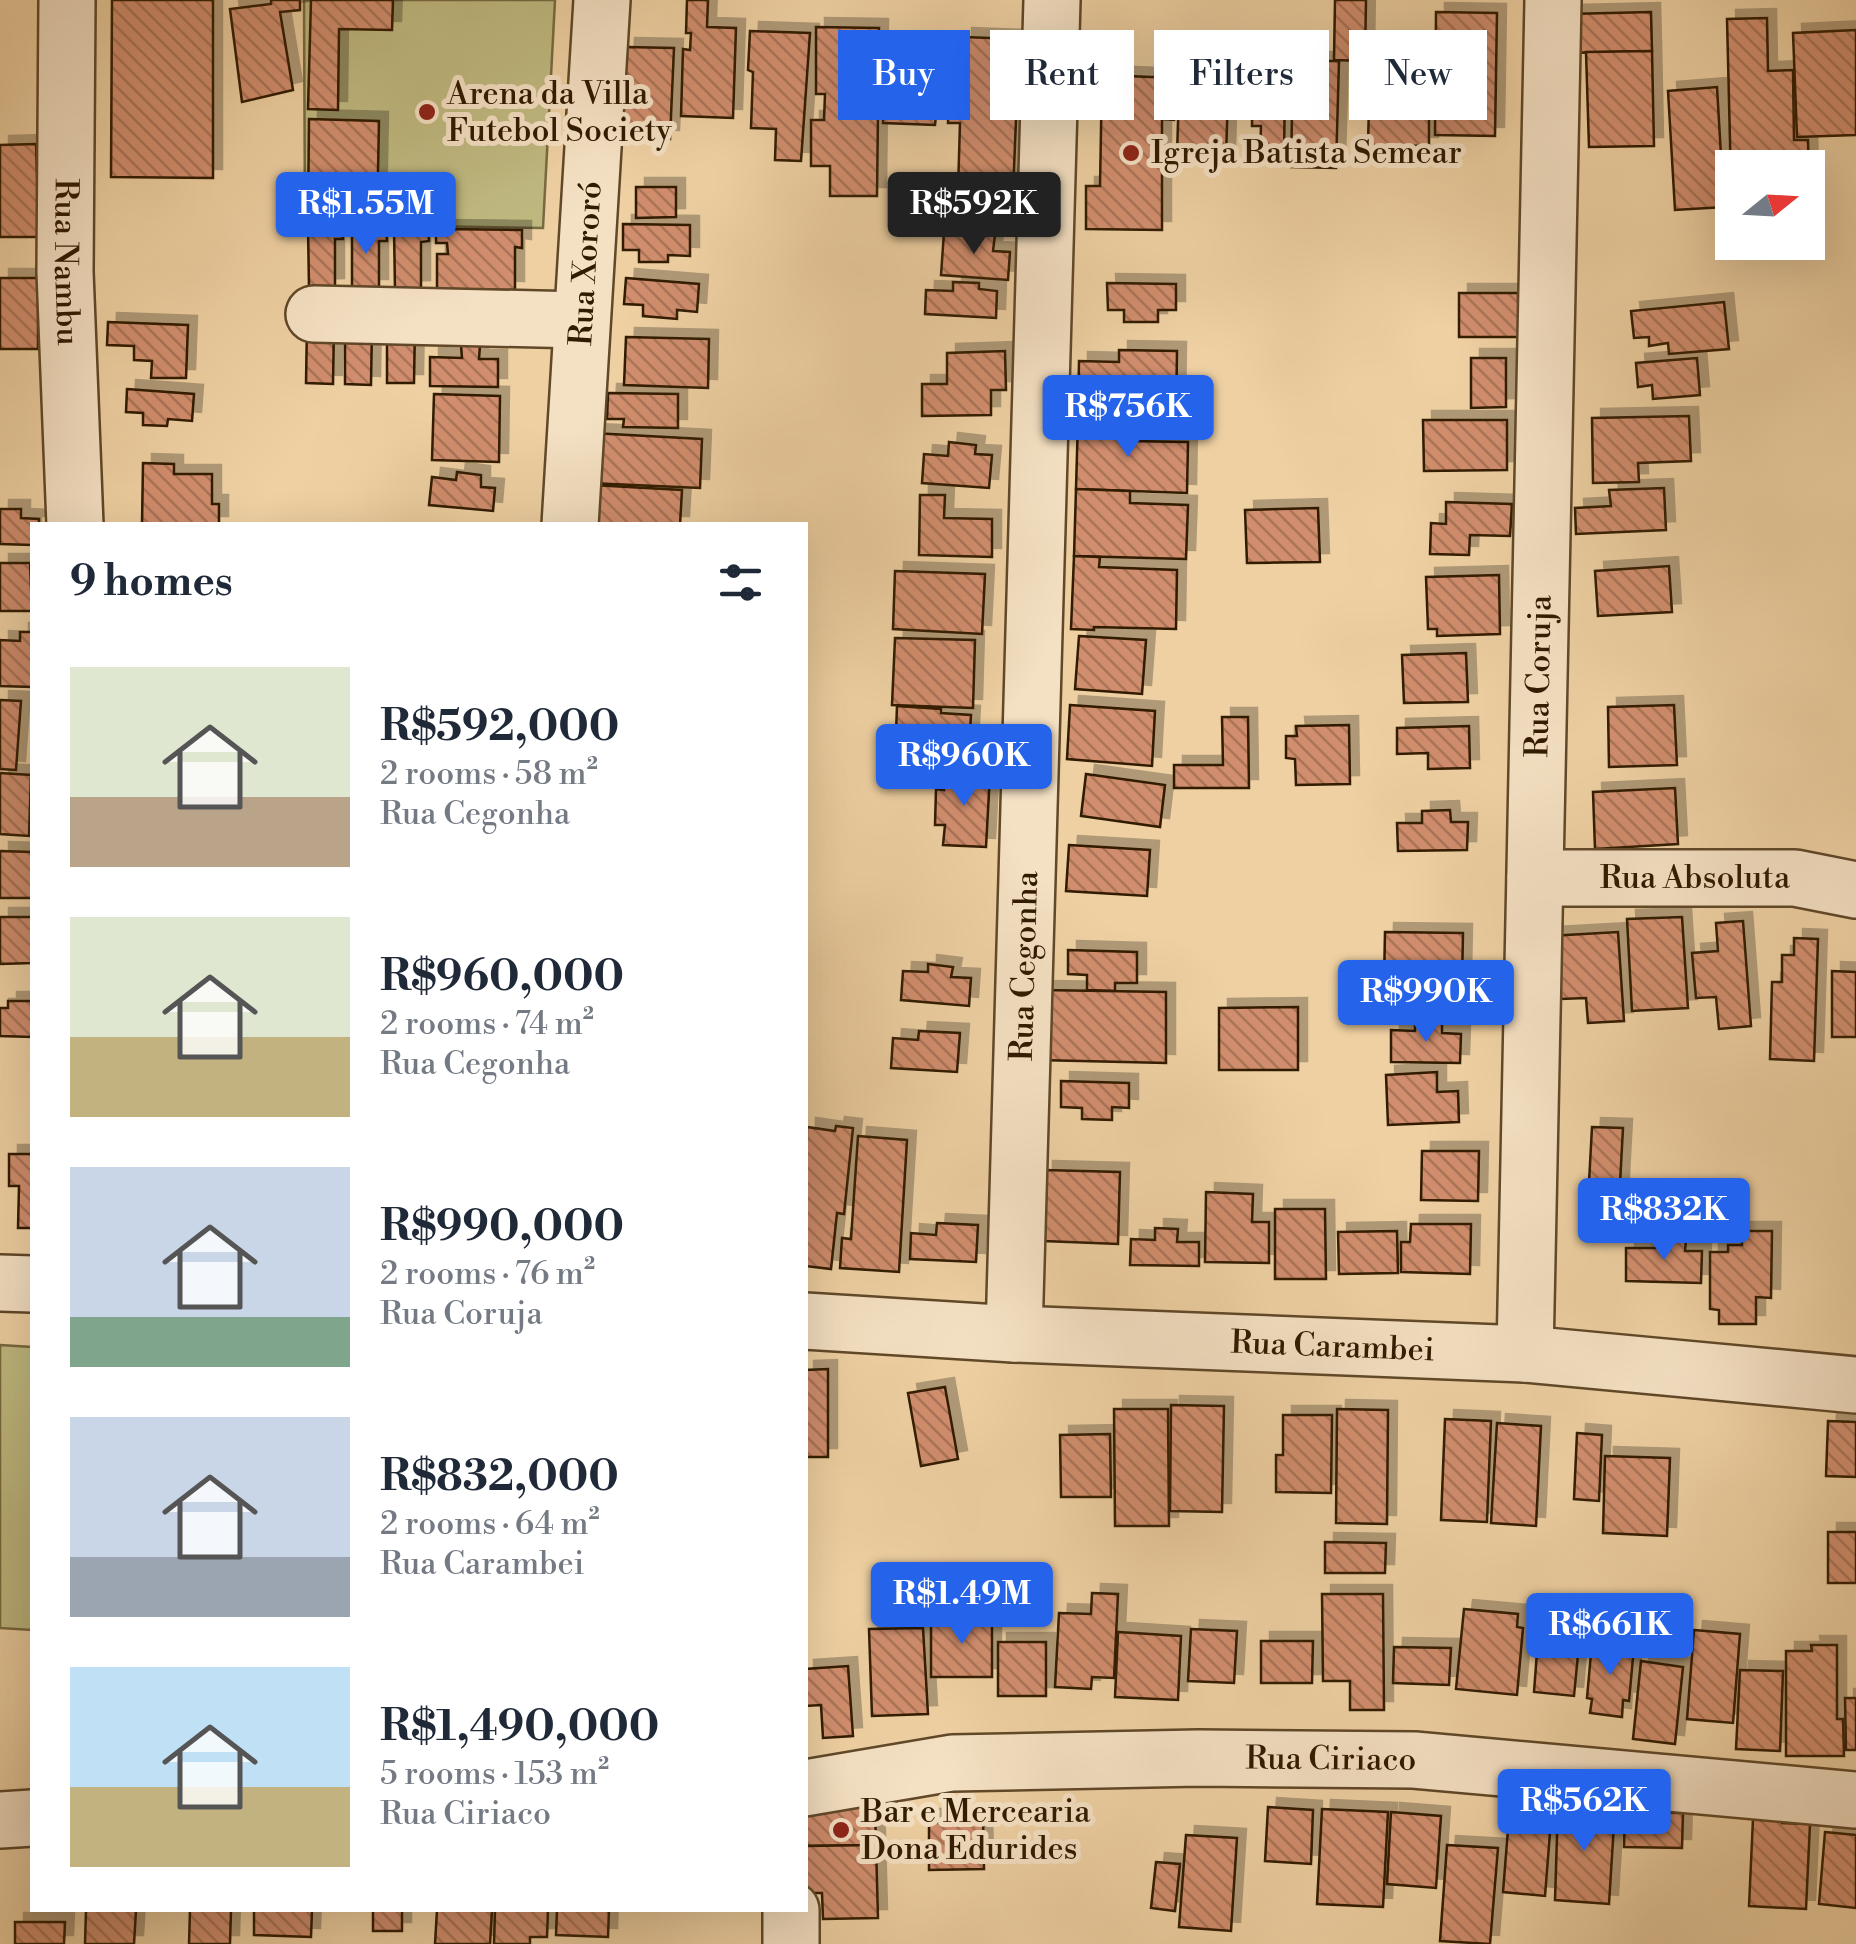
<!DOCTYPE html>
<html lang="en">
<head>
<meta charset="utf-8">
<style>
	body { margin:0; font-family:"Libre Bodoni",serif; background:#f6f6f7; color:#1f2937; height:100vh; display:flex; flex-direction:column; font-size:38px; white-space:nowrap }
	* { box-sizing:border-box; margin:0 }
	p { font-size:32px; color:#747a83 }
	.icon { flex:none; width:55px; height:55px; fill:none; stroke:currentColor; stroke-width:2; stroke-linecap:round; stroke-linejoin:round }
	.map { position:relative; flex:1; overflow:hidden }
	.details { position:absolute; left:30px; top:522px; width:778px; height:1390px; display:flex; flex-direction:column; background:#fff; border-radius:0px; box-shadow:0 10px 40px #0002 }
	.details>* { flex:none }
	.hud { position:absolute; left:838px; top:30px; width:868px; height:90px; display:flex; gap:20px }
	.needle { width:65px; rotate:72deg }
	.buttons { position:absolute; left:1715px; top:150px; display:grid; gap:20px }
	.buttons a { display:grid; place-items:center; width:110px; height:110px; border-radius:0px; background:#fff; box-shadow:0 10px 40px #0002; font-size:50px }
	.price { position:absolute; translate:-50% -85px; padding:0 22px; border-radius:10px; background:#2563eb; color:#fff; font-size:32px; line-height:65px; filter:drop-shadow(0 2px 5px #0008) }
	.price::after { content:''; position:absolute; left:50%; top:60px; width:30px; height:22px; margin-left:-15px; background:inherit; clip-path:polygon(0 0,100% 0,50% 100%) }
	.price.on { background:#222; color:#fff }
	ul { padding:0; list-style:none }
	li { display:flex; align-items:center; gap:30px; height:250px; padding:0 40px }
	li span { display:grid; place-items:center; flex:none; width:280px; height:200px; border-radius:0px; color:#555 }
	li>.icon { margin-inline-start:auto }
	span .icon { width:120px; height:120px; fill:#fffc; stroke-width:1 }
	li b { font-size:42px }
	h2 { display:flex; justify-content:space-between; align-items:center; height:120px; padding:0 40px; font-size:42px }
	.chip { padding:0 35px; border-radius:0px; background:#fff; box-shadow:0 10px 40px #0002; font-size:35px; line-height:90px }
	.chip.on { background:#2563eb; color:#fff }
	.map>svg:first-child { display:block }
</style>
</head>
<body>
<div class="map">
<svg width="1856" height="1944" viewBox="0 0 1856 1944">
	<defs>
		<pattern id="building-back-hatch" width="6" height="6" patternUnits="userSpaceOnUse" patternTransform="scale(2.5)"><rect width="6" height="6" fill="#d18e6e"/><path d="M-1 5l2 2M0 0l6 6M5-1l2 2" fill="none" stroke="#aa7358"/></pattern>
		<filter id="shadow"><feDropShadow dx="9" dy="-9" stdDeviation="0" flood-color="#0004"/></filter>
	</defs>
	<rect width="100%" height="100%" fill="#eed0a2"/>
	<filter id="stains"><feTurbulence type="fractalNoise" baseFrequency=".002" numOctaves="4"/><feColorMatrix values="0 0 0 0 .2 0 0 0 0 .09 0 0 0 0 .02 0 0 0 .5 -.17"/></filter>
	<radialGradient id="worn" r=".72"><stop offset=".6" stop-color="#630" stop-opacity="0"/><stop offset="1" stop-color="#630" stop-opacity=".3"/></radialGradient>
	<!-- green -->
	<g fill="#bfb980" stroke="#786a40" stroke-width="2.5">
		<polygon points="304,0 555,0 543,228 305,224"/>
		<polygon points="0,1345 32,1347 32,1630 0,1628"/>
	</g>
	<!-- building -->
	<g fill="url(#building-back-hatch)" stroke="#301a00" stroke-width="2.5" filter="url(#shadow)">
		<polygon points="112,0 213,0 213,178 111,177"/>
		<polygon points="271,0 300,0 300,10 280,12 293,90 242,102 230,9 271,4"/>
		<polygon points="311,0 393,0 392,30 339,29 338,110 308,109"/>
		<polygon points="687,0 708,0 707,27 736,28 733,118 681,116 683,49 690,50 691,33 686,33"/>
		<polygon points="1335,0 1366,0 1365,61 1334,60"/>
		<polygon points="1436,12 1497,13 1495,136 1435,135"/>
		<polygon points="1651,12 1652,51 1568,53 1568,14"/>
		<polygon points="1767,18 1768,71 1793,70 1794,140 1808,140 1809,180 1808,168 1732,168 1731,182 1727,19"/>
		<polygon points="816,27 879,28 877,196 830,196 830,166 811,166 811,120 824,120 825,94 816,94"/>
		<polygon points="1856,30 1856,135 1797,137 1793,33"/>
		<polygon points="750,31 810,33 801,161 775,160 776,129 751,128 753,72 748,70"/>
		<polygon points="963,37 1019,39 1017,64 1023,64 1022,95 1017,95 1013,193 958,190 960,123 948,123 949,76 962,76"/>
		<polygon points="626,47 674,48 670,139 622,137"/>
		<polygon points="1652,51 1654,146 1589,147 1586,52"/>
		<polygon points="918,52 948,53 946,107 937,107 935,125 883,123 884,85 907,86 908,65 917,65"/>
		<polygon points="1293,61 1339,61 1336,168 1291,167"/>
		<polygon points="1180,62 1229,64 1226,156 1177,154"/>
		<polygon points="1370,64 1429,65 1429,146 1368,145"/>
		<polygon points="1102,75 1175,78 1174,120 1162,119 1162,230 1086,229 1086,186 1100,186"/>
		<polygon points="1262,82 1285,84 1284,156 1260,155 1261,126 1252,126 1252,99 1261,99"/>
		<polygon points="1717,87 1724,207 1675,210 1668,91"/>
		<polygon points="309,119 379,121 377,222 308,221"/>
		<polygon points="36,144 39,237 0,237 0,145"/>
		<polygon points="636,187 676,187 676,217 636,218"/>
		<polygon points="942,193 996,196 996,202 1013,203 1011,233 941,229"/>
		<polygon points="623,224 690,225 690,256 668,255 668,262 639,262 639,250 623,250"/>
		<polygon points="308,226 342,226 343,239 335,239 335,287 309,288"/>
		<polygon points="352,228 386,228 387,241 379,241 379,288 352,288"/>
		<polygon points="394,228 428,228 429,241 421,242 421,289 395,290"/>
		<polygon points="436,229 522,230 522,248 515,247 515,290 451,289 451,294 437,293 437,254 448,254 447,243 436,243"/>
		<polygon points="944,232 995,235 993,251 1010,252 1008,280 941,275"/>
		<rect x="0" y="278" width="38" height="71"/>
		<polygon points="626,278 699,284 697,312 677,310 677,319 643,316 643,305 624,304"/>
		<polygon points="953,282 979,283 979,289 997,291 996,318 925,314 926,290 953,291"/>
		<polygon points="1107,283 1176,284 1176,310 1158,310 1158,322 1124,322 1124,310 1108,310"/>
		<polygon points="1459,293 1518,293 1519,337 1459,337"/>
		<polygon points="1724,302 1729,349 1669,354 1668,343 1649,346 1649,337 1634,338 1631,311"/>
		<polygon points="108,322 188,325 186,378 151,378 152,361 134,360 134,346 107,345"/>
		<polygon points="307,324 334,325 333,384 306,383"/>
		<polygon points="387,324 415,325 414,383 387,383"/>
		<polygon points="345,325 372,326 371,385 345,384"/>
		<polygon points="626,337 709,339 708,388 624,385"/>
		<polygon points="461,345 480,345 479,359 498,359 498,387 430,386 430,357 462,358"/>
		<polygon points="1119,350 1177,351 1176,420 1078,418 1079,361 1119,362"/>
		<polygon points="1005,351 1006,390 991,390 991,415 922,416 922,384 947,384 947,353"/>
		<polygon points="1471,358 1506,358 1506,407 1471,408"/>
		<polygon points="1697,358 1700,395 1653,399 1652,385 1638,387 1636,363"/>
		<polygon points="127,389 194,394 192,421 168,419 167,426 143,425 143,413 126,412"/>
		<polygon points="608,393 678,394 678,428 623,427 624,419 607,419"/>
		<polygon points="434,394 500,396 499,462 432,460"/>
		<polygon points="1689,416 1691,461 1638,463 1639,482 1593,483 1592,418"/>
		<polygon points="1078,418 1130,419 1130,441 1188,442 1187,493 1076,489"/>
		<polygon points="1423,420 1507,420 1507,470 1424,471"/>
		<polygon points="592,433 702,439 700,488 589,483"/>
		<polygon points="949,442 976,445 975,454 992,455 989,488 922,483 924,454 948,456"/>
		<polygon points="143,463 174,464 174,474 212,474 212,504 219,504 219,525 142,525"/>
		<polygon points="457,472 481,475 481,487 495,488 493,511 429,505 432,477 456,480"/>
		<polygon points="592,485 682,490 680,525 591,525"/>
		<polygon points="1664,488 1666,530 1576,534 1575,508 1611,506 1609,490"/>
		<polygon points="1076,489 1130,491 1130,503 1188,505 1186,559 1074,556"/>
		<polygon points="920,495 945,495 944,518 992,519 992,557 919,555"/>
		<polygon points="1446,502 1512,504 1510,536 1470,535 1469,555 1430,554 1431,523 1446,524"/>
		<polygon points="1318,508 1320,562 1247,563 1245,510"/>
		<polygon points="0,509 21,509 21,518 39,519 39,525 32,525 32,545 0,544"/>
		<polygon points="1074,556 1100,557 1099,567 1177,570 1176,629 1094,627 1094,630 1071,629"/>
		<polygon points="0,563 30,563 32,611 0,611"/>
		<polygon points="1669,566 1672,612 1598,616 1595,571"/>
		<polygon points="895,571 985,574 982,634 893,629"/>
		<polygon points="1499,575 1500,634 1437,636 1437,629 1428,629 1426,577"/>
		<polygon points="20,632 32,632 32,687 0,686 0,640 20,641"/>
		<polygon points="1079,636 1146,640 1142,694 1075,689"/>
		<polygon points="895,638 975,640 973,708 892,705"/>
		<polygon points="1466,653 1468,702 1404,703 1402,655"/>
		<polygon points="0,700 21,701 16,770 0,769"/>
		<polygon points="1070,705 1155,711 1152,766 1067,759"/>
		<polygon points="1674,705 1677,765 1609,767 1608,707"/>
		<polygon points="897,706 941,709 941,713 971,715 968,764 895,760"/>
		<polygon points="1222,717 1248,717 1249,788 1174,788 1174,765 1223,765"/>
		<polygon points="1349,725 1350,784 1296,785 1295,759 1286,758 1286,736 1297,736 1296,726"/>
		<polygon points="1469,726 1470,768 1428,769 1428,753 1397,754 1397,728"/>
		<polygon points="945,772 990,774 986,847 943,845 945,825 935,825 936,789 944,790"/>
		<polygon points="0,773 31,775 29,836 0,834"/>
		<polygon points="1086,774 1165,785 1160,827 1081,816"/>
		<polygon points="1675,788 1678,844 1595,849 1593,792"/>
		<polygon points="1450,810 1451,822 1468,822 1467,850 1398,851 1397,823 1422,823 1422,811"/>
		<polygon points="1069,845 1150,850 1147,896 1066,891"/>
		<polygon points="0,851 32,852 32,898 0,898"/>
		<polygon points="0,917 32,917 32,963 0,964"/>
		<polygon points="1682,917 1688,1008 1632,1011 1627,919"/>
		<polygon points="1743,921 1751,1026 1719,1029 1716,997 1696,998 1692,953 1718,951 1716,923"/>
		<polygon points="1385,932 1463,933 1462,983 1384,982"/>
		<polygon points="1618,932 1624,1021 1588,1023 1586,998 1561,999 1560,978 1549,936"/>
		<polygon points="1794,938 1818,939 1814,1061 1770,1059 1772,982 1782,982 1782,955 1794,955"/>
		<polygon points="1068,950 1137,952 1137,983 1115,983 1115,991 1087,990 1087,975 1068,974"/>
		<polygon points="928,964 953,967 951,977 971,978 969,1006 901,1000 903,971 928,972"/>
		<polygon points="1832,971 1856,972 1856,1037 1832,1037"/>
		<polygon points="1041,990 1166,992 1166,1063 1038,1060"/>
		<polygon points="8,1001 32,1001 32,1037 0,1036 0,1008 8,1008"/>
		<polygon points="1298,1007 1298,1070 1219,1070 1219,1008"/>
		<polygon points="1415,1021 1442,1022 1442,1033 1461,1034 1460,1063 1391,1062 1391,1030 1415,1031"/>
		<polygon points="919,1031 960,1033 957,1072 891,1068 893,1038 918,1040"/>
		<polygon points="1437,1072 1437,1092 1458,1091 1459,1122 1388,1125 1386,1075"/>
		<polygon points="1061,1081 1129,1083 1129,1108 1112,1107 1112,1120 1082,1119 1082,1108 1061,1107"/>
		<polygon points="836,1126 853,1128 844,1214 837,1213 831,1269 805,1266 807,1127 835,1131"/>
		<polygon points="1592,1127 1623,1128 1619,1202 1588,1201"/>
		<polygon points="858,1136 907,1140 899,1272 840,1268 842,1238 851,1239"/>
		<polygon points="1422,1151 1479,1151 1478,1201 1421,1200"/>
		<polygon points="9,1154 32,1154 32,1228 18,1228 19,1186 9,1186"/>
		<polygon points="1044,1170 1120,1172 1118,1244 1044,1241"/>
		<polygon points="1206,1192 1253,1194 1252,1222 1269,1222 1269,1263 1205,1262"/>
		<polygon points="1275,1209 1325,1209 1326,1279 1275,1279"/>
		<polygon points="937,1223 978,1225 976,1262 910,1259 911,1233 936,1235"/>
		<polygon points="1411,1224 1471,1224 1470,1274 1401,1272 1401,1242 1410,1242"/>
		<polygon points="1155,1228 1178,1229 1177,1242 1199,1242 1199,1266 1130,1265 1131,1239 1155,1240"/>
		<polygon points="1397,1231 1398,1273 1339,1274 1338,1232"/>
		<polygon points="1742,1231 1772,1231 1771,1298 1756,1297 1756,1324 1719,1324 1719,1310 1710,1309 1710,1252 1728,1252 1728,1245 1742,1245"/>
		<polygon points="1656,1240 1686,1240 1685,1251 1702,1251 1701,1283 1626,1281 1626,1248 1657,1248"/>
		<polygon points="828,1369 828,1457 805,1457 805,1370"/>
		<polygon points="945,1387 958,1459 921,1466 908,1393"/>
		<polygon points="1171,1405 1224,1406 1222,1512 1170,1511"/>
		<polygon points="1114,1409 1168,1409 1169,1526 1115,1526"/>
		<polygon points="1337,1409 1388,1410 1387,1524 1336,1523"/>
		<polygon points="1283,1415 1332,1415 1331,1493 1276,1492 1276,1455 1283,1455"/>
		<polygon points="1445,1419 1491,1421 1487,1522 1441,1520"/>
		<polygon points="1828,1421 1856,1422 1856,1477 1826,1476"/>
		<polygon points="1497,1423 1541,1426 1536,1526 1491,1523"/>
		<polygon points="1577,1433 1602,1435 1599,1501 1574,1499"/>
		<polygon points="1110,1434 1111,1497 1061,1497 1060,1435"/>
		<polygon points="1605,1456 1670,1458 1667,1536 1603,1533"/>
		<rect x="1828" y="1532" width="28" height="51"/>
		<polygon points="1325,1542 1386,1543 1385,1573 1325,1573"/>
		<polygon points="1092,1593 1118,1594 1114,1678 1092,1677 1091,1689 1055,1687 1059,1613 1091,1614"/>
		<polygon points="1322,1594 1383,1594 1384,1710 1350,1710 1350,1681 1323,1681"/>
		<polygon points="1464,1609 1518,1614 1517,1627 1523,1628 1517,1695 1456,1689"/>
		<rect x="931" y="1617" width="61" height="60"/>
		<polygon points="923,1628 928,1714 872,1716 869,1629"/>
		<polygon points="1191,1629 1237,1631 1234,1683 1188,1681"/>
		<polygon points="1694,1630 1740,1634 1733,1723 1687,1719"/>
		<polygon points="1118,1632 1181,1636 1178,1700 1115,1697"/>
		<polygon points="1538,1639 1579,1644 1574,1696 1534,1692"/>
		<polygon points="1261,1641 1313,1641 1312,1683 1261,1683"/>
		<rect x="998" y="1642" width="48" height="54"/>
		<polygon points="1592,1642 1634,1647 1629,1701 1623,1700 1622,1717 1590,1713 1592,1699 1587,1698"/>
		<polygon points="1811,1645 1837,1645 1837,1719 1843,1719 1844,1756 1786,1756 1786,1651 1812,1651"/>
		<polygon points="1394,1647 1451,1648 1449,1685 1393,1683"/>
		<polygon points="1641,1661 1683,1667 1675,1744 1633,1739"/>
		<polygon points="848,1666 853,1736 823,1738 821,1705 805,1706 805,1669"/>
		<polygon points="1740,1670 1783,1671 1780,1751 1736,1749"/>
		<polygon points="1845,1698 1856,1698 1856,1750 1846,1750"/>
		<polygon points="1762,1799 1782,1800 1782,1823 1810,1824 1806,1909 1749,1906 1753,1819 1761,1820"/>
		<polygon points="875,1804 876,1845 806,1846 805,1805"/>
		<polygon points="1558,1804 1615,1808 1609,1904 1555,1900"/>
		<polygon points="1268,1807 1313,1810 1311,1864 1265,1861"/>
		<polygon points="1322,1809 1388,1812 1383,1907 1317,1904"/>
		<polygon points="1391,1812 1441,1816 1436,1888 1387,1884"/>
		<polygon points="1625,1812 1683,1813 1682,1848 1624,1847"/>
		<polygon points="1509,1817 1551,1820 1545,1896 1503,1892"/>
		<polygon points="929,1818 983,1818 984,1869 929,1870"/>
		<polygon points="1825,1832 1856,1835 1856,1908 1819,1904"/>
		<polygon points="1186,1835 1237,1838 1231,1931 1179,1927"/>
		<polygon points="876,1845 878,1918 823,1919 822,1893 806,1893 806,1846"/>
		<polygon points="1447,1845 1498,1848 1490,1944 1440,1941"/>
		<polygon points="1156,1862 1180,1864 1175,1911 1151,1908"/>
		<polygon points="86,1910 136,1910 134,1944 85,1944"/>
		<polygon points="190,1910 231,1910 230,1944 189,1944"/>
		<polygon points="254,1910 312,1910 311,1937 254,1935"/>
		<rect x="373" y="1910" width="29" height="21"/>
		<polygon points="437,1910 492,1910 490,1944 435,1944"/>
		<polygon points="495,1910 548,1910 547,1937 530,1937 530,1944 494,1944"/>
		<polygon points="557,1910 609,1910 608,1937 556,1935"/>
		<polygon points="15,1922 65,1922 64,1944 15,1944"/>
	</g>
	<g fill="none" stroke-linecap="round" stroke-linejoin="round">
		<!-- minor casing -->
		<g stroke="#604828" stroke-width="60">
			<g id="minor">
				<path id="s1" d="M67,0l-2,272 10,253"/>
				<polyline points="314,314 581,320"/>
				<path id="s2" d="M570,525l32,-525"/>
				<path id="s3" d="M1535,878h260l61,12"/>
				<polyline points="0,1283 32,1284"/>
				<path id="s4" d="M805,1321l209,13 511,20 331,31"/>
				<path id="s5" d="M1014,1334l38,-1334"/>
				<path id="s6" d="M1525,1354l28,-1354"/>
				<path id="s7" d="M805,1788l147,-25 246,-5 216,2 442,40"/>
				<polyline points="0,1820 32,1818"/>
				<polyline points="791,1910 791,1944"/>
			</g>
		</g>
		<!-- minor -->
		<use href="#minor" stroke="#f4e0c3" stroke-width="55"/>
	</g>
	<!-- markers -->
	<g fill="#8f2418" stroke="#f4e0c3" stroke-width="4">
		<circle cx="427" cy="112" r="10"/>
		<circle cx="1131" cy="153" r="10"/>
		<circle cx="841" cy="1830" r="10"/>
	</g>
	<g text-anchor="middle" dominant-baseline="central" stroke-width="10" stroke-linejoin="round" paint-order="stroke">
		<!-- poi labels -->
		<g font-size="32" fill="#301a00" stroke="#f4e0c3" text-anchor="start">
			<text x="447" y="94">Arena da Villa<tspan x="447" dy="37">Futebol Society</tspan></text>
			<text x="1151" y="153">Igreja Batista Semear</text>
			<text x="861" y="1812">Bar e Mercearia<tspan x="861" dy="37">Dona Edurides</tspan></text>
		</g>
		<!-- street labels -->
		<g font-size="32" fill="#301a00" stroke="#f4e0c3">
			<text stroke="none"><textPath href="#s2" startOffset="262">Rua Xororó</textPath></text>
			<text stroke="none"><textPath href="#s1" startOffset="262">Rua Nambu</textPath></text>
			<text stroke="none"><textPath href="#s6" startOffset="678">Rua Coruja</textPath></text>
			<text stroke="none"><textPath href="#s3" startOffset="160">Rua Absoluta</textPath></text>
			<text stroke="none"><textPath href="#s5" startOffset="368">Rua Cegonha</textPath></text>
			<text stroke="none"><textPath href="#s4" startOffset="528">Rua Carambei</textPath></text>
			<text stroke="none"><textPath href="#s7" startOffset="528">Rua Ciriaco</textPath></text>
		</g>
	</g>
	<rect width="100%" height="100%" filter="url(#stains)"/>
	<rect width="100%" height="100%" fill="url(#worn)"/>
</svg>
<div class="buttons">
<a><svg class="needle" viewBox="-14 -14 28 28"><path d="M0-13l5 13h-10z" fill="#e53935"/><path d="M0 13l5-13h-10z" fill="#747a83"/></svg></a>
</div>
<b class="price" style="left:366px;top:257px">R$1.55M</b>
<b class="price on" style="left:974px;top:257px">R$592K</b>
<b class="price" style="left:1128px;top:460px">R$756K</b>
<b class="price" style="left:964px;top:809px">R$960K</b>
<b class="price" style="left:1426px;top:1045px">R$990K</b>
<b class="price" style="left:1664px;top:1263px">R$832K</b>
<b class="price" style="left:962px;top:1647px">R$1.49M</b>
<b class="price" style="left:1610px;top:1678px">R$661K</b>
<b class="price" style="left:1584px;top:1854px">R$562K</b>
<div class="hud">
<a class="chip on">Buy</a>
<a class="chip">Rent</a>
<a class="chip">Filters</a>
<a class="chip">New</a>
</div>
<section class="details">
<h2>9 homes<svg class="icon" aria-label="filters" viewBox="0 0 24 24"><path d="M4 7h16M4 17h16"/><circle cx="9" cy="7" r="2"/><circle cx="15" cy="17" r="2"/></svg></h2>
<ul>
<li><span style="background:linear-gradient(#dfe7d0 65%,#b9a48a 0)"><svg class="icon" aria-label="home" viewBox="0 0 24 24"><path d="M3 11l9-7 9 7M6 9v11h12V9"/></svg></span><div><b>R$592,000</b><p>2 rooms · 58 m²</p><p>Rua Cegonha</p></div></li>
<li><span style="background:linear-gradient(#dfe7d0 60%,#c2b280 0)"><svg class="icon" aria-label="home" viewBox="0 0 24 24"><path d="M3 11l9-7 9 7M6 9v11h12V9"/></svg></span><div><b>R$960,000</b><p>2 rooms · 74 m²</p><p>Rua Cegonha</p></div></li>
<li><span style="background:linear-gradient(#c9d6e8 75%,#7fa58c 0)"><svg class="icon" aria-label="home" viewBox="0 0 24 24"><path d="M3 11l9-7 9 7M6 9v11h12V9"/></svg></span><div><b>R$990,000</b><p>2 rooms · 76 m²</p><p>Rua Coruja</p></div></li>
<li><span style="background:linear-gradient(#c9d6e8 70%,#9aa5b1 0)"><svg class="icon" aria-label="home" viewBox="0 0 24 24"><path d="M3 11l9-7 9 7M6 9v11h12V9"/></svg></span><div><b>R$832,000</b><p>2 rooms · 64 m²</p><p>Rua Carambei</p></div></li>
<li><span style="background:linear-gradient(#bfe0f5 60%,#c2b280 0)"><svg class="icon" aria-label="home" viewBox="0 0 24 24"><path d="M3 11l9-7 9 7M6 9v11h12V9"/></svg></span><div><b>R$1,490,000</b><p>5 rooms · 153 m²</p><p>Rua Ciriaco</p></div></li>
</ul>
</section>
</div>
</body>
</html>
